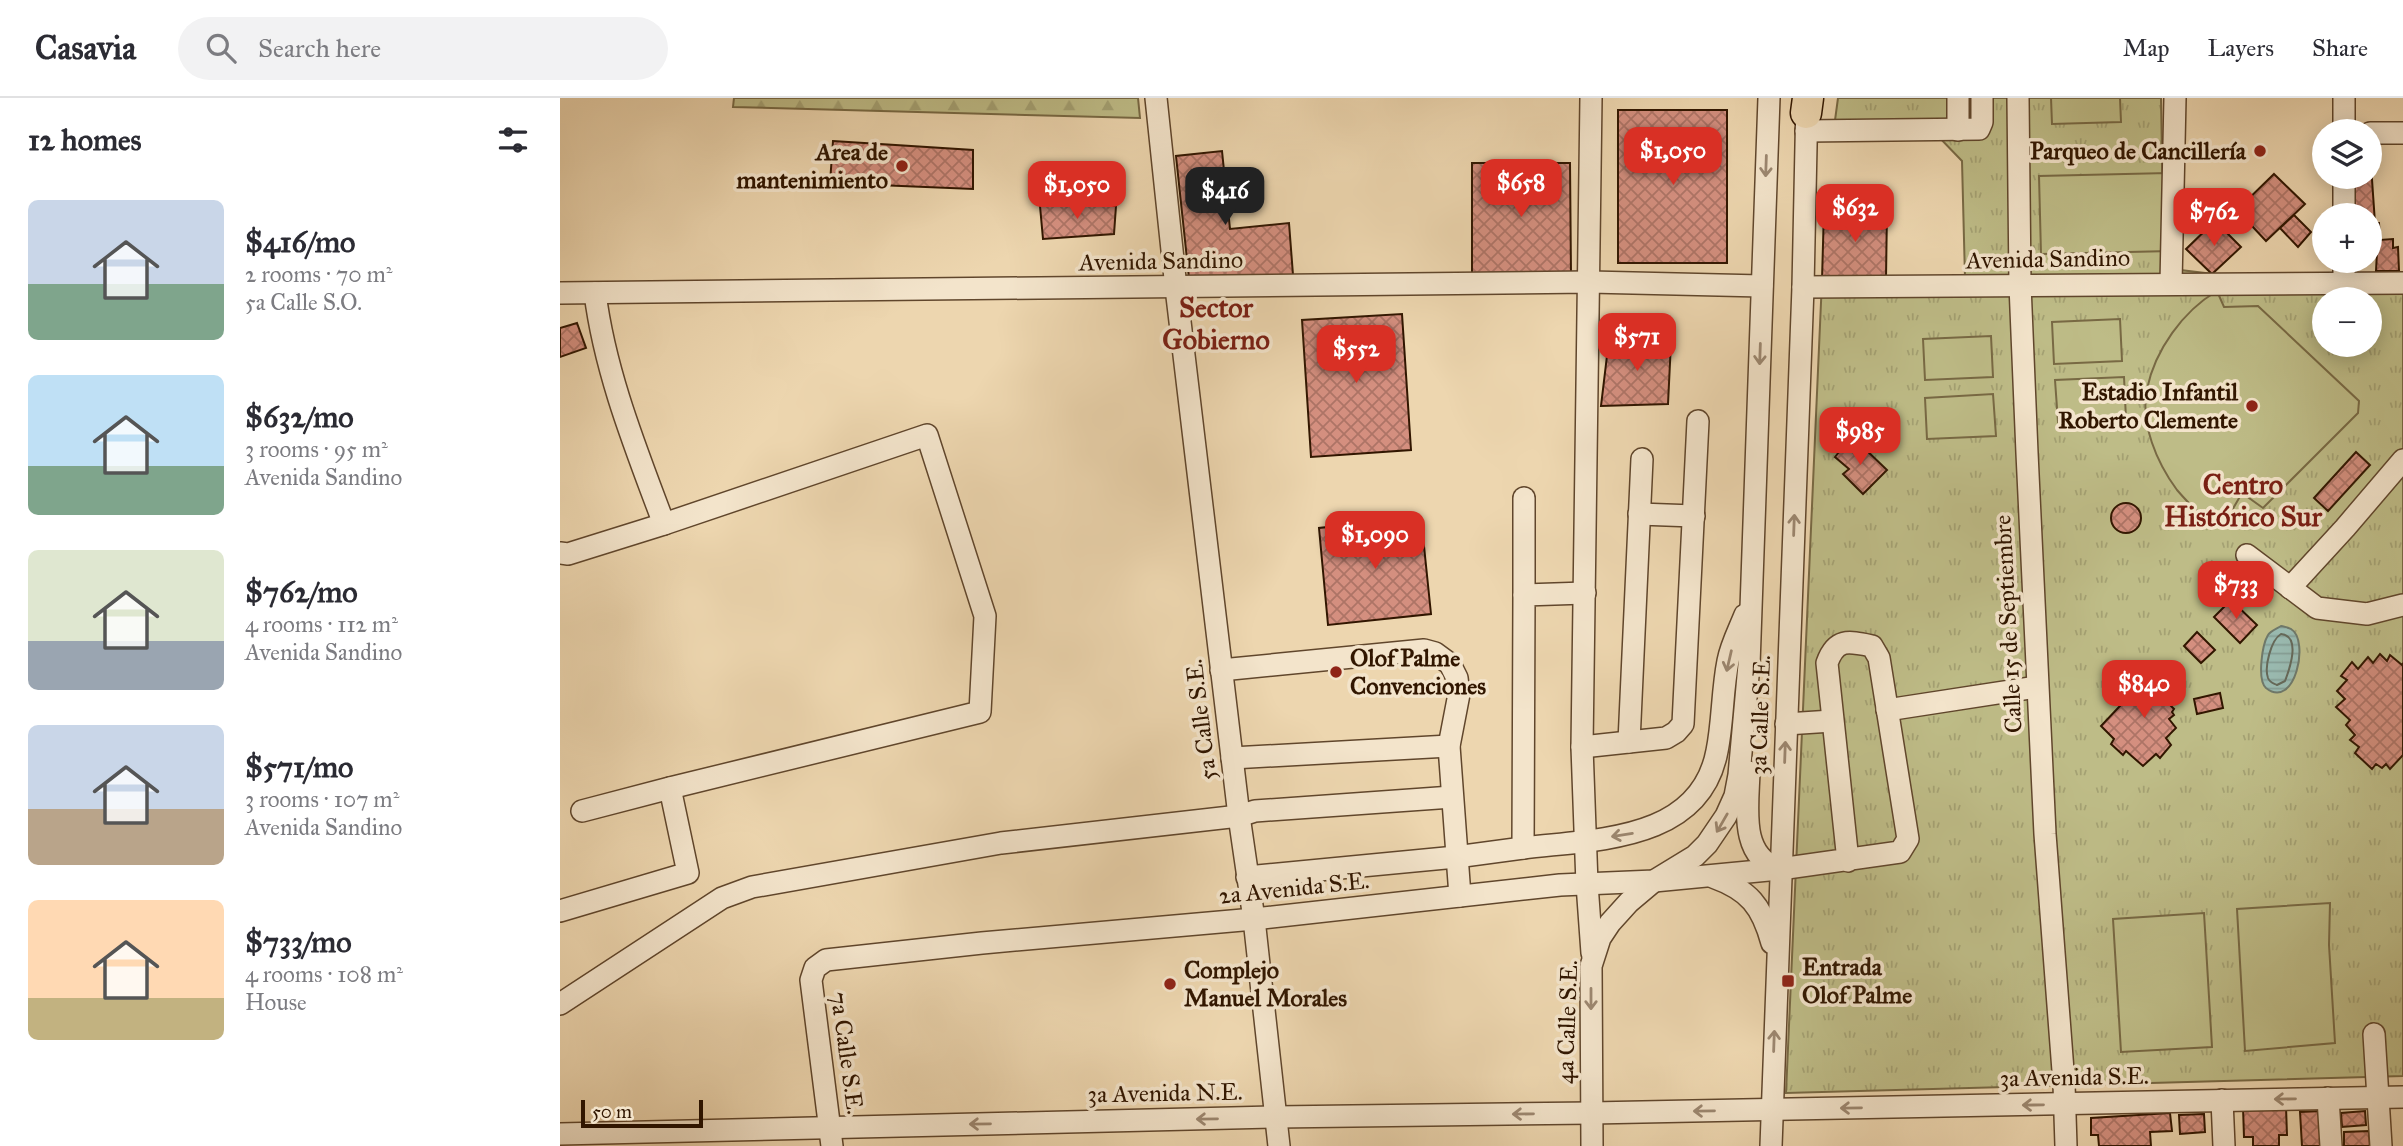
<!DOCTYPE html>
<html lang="en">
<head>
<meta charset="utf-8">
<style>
	body { margin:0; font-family:"IM FELL Great Primer",serif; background:#f2f2f3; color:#2b2b33; height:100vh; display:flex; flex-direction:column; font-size:26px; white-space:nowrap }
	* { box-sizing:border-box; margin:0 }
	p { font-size:23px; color:#7c7c81 }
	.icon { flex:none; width:38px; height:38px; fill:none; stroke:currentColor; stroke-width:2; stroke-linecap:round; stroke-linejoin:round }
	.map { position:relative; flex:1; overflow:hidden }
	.panel { display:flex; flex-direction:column; background:#fff; width:560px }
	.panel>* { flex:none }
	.fabs { position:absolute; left:1752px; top:21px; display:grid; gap:14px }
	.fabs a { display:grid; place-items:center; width:70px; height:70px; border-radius:50%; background:#fff; box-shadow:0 4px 18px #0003; font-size:35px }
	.scale { position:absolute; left:21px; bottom:18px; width:122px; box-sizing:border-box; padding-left:7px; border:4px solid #311600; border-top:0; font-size:19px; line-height:24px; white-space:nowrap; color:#311600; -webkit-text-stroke:5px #f3e4cb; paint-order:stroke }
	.price { position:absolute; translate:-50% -60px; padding:0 16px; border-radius:14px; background:#d93025; color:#fff; font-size:23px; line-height:46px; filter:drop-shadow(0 2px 4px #0008) }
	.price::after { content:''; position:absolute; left:50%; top:42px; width:21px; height:16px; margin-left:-10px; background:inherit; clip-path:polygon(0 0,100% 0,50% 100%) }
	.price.active { background:#222; color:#fff }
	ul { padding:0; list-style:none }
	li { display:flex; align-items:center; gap:21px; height:175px; padding:0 28px }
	li span { display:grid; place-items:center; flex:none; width:196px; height:140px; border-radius:10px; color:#555 }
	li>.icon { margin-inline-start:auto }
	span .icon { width:84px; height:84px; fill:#fffc; stroke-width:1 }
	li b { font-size:30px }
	h2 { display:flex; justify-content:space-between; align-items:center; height:84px; padding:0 28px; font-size:30px }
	header { display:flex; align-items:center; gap:42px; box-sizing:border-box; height:98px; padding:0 35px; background:#fff; border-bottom:2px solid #e1e1e2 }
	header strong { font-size:33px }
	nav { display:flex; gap:38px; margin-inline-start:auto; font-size:24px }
	.search { width:490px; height:63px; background:#f2f2f3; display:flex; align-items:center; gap:18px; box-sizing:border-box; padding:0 24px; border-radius:38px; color:#7c7c81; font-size:26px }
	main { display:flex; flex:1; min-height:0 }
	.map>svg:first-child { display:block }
</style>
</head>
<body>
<header>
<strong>Casavia</strong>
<div class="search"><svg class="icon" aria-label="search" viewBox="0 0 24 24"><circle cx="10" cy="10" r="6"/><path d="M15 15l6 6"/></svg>Search here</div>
<nav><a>Map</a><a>Layers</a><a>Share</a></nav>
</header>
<main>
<section class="panel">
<h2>12 homes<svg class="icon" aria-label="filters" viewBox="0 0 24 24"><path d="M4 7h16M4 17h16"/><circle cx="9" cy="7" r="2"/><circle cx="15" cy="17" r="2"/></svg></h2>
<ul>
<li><span style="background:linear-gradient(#c9d6e8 60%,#7fa58c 0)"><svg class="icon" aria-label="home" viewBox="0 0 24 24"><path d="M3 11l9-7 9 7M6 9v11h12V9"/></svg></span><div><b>$416/mo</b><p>2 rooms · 70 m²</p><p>5a Calle S.O.</p></div></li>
<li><span style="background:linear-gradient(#bfe0f5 65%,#7fa58c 0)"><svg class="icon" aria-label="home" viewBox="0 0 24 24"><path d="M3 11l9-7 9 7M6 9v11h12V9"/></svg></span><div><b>$632/mo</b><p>3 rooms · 95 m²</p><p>Avenida Sandino</p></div></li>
<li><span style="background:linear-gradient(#dfe7d0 65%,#9aa5b1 0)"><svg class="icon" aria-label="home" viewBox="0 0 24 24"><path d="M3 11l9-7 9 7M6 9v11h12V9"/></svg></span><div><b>$762/mo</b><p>4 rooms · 112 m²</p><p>Avenida Sandino</p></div></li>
<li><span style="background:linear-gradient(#c9d6e8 60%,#b9a48a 0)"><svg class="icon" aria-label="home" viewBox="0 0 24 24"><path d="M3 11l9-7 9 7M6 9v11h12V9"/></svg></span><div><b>$571/mo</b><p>3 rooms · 107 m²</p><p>Avenida Sandino</p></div></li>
<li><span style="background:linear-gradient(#ffd9b3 70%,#c2b280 0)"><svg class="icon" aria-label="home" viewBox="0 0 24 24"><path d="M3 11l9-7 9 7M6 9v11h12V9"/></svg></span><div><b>$733/mo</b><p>4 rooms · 108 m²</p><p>House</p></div></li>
</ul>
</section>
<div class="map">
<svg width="1843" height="1048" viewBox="0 0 1843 1048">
	<defs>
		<pattern id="forest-firs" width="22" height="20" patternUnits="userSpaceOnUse" patternTransform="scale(1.75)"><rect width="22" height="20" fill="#bebc87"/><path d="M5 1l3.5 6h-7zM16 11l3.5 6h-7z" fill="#a4a173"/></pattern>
		<pattern id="park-tufts" width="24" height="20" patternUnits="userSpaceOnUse" patternTransform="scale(1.75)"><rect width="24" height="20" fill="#bebc87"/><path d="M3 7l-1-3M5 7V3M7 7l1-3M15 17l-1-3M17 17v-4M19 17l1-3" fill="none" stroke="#a4a173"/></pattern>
		<pattern id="water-rules" width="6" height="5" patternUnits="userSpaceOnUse" patternTransform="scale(1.75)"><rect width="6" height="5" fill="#99b9af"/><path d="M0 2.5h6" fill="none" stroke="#849e95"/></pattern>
		<pattern id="building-cross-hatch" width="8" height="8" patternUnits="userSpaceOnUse" patternTransform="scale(1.75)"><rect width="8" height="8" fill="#d48f7f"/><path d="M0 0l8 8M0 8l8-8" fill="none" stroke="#ad7466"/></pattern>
	</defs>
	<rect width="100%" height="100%" fill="#edd6af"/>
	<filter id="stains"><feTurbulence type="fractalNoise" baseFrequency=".00286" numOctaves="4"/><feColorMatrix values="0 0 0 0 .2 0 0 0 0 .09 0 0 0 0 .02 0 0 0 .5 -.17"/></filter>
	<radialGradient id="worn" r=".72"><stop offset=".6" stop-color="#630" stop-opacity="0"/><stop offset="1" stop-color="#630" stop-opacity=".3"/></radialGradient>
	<!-- forest -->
	<polygon fill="url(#forest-firs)" stroke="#786944" stroke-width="2" points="174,0 578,0 580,20 173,9"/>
	<!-- park -->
	<path fill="url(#park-tufts)" stroke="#786944" stroke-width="2" fill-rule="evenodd" d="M1278,0h323l3,170 181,22 58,-5v791l-617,17 36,-813 143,-2 -3,-117 -26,-27 -103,1zM1764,201h46v46h-46z"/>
	<!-- pitch -->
	<g fill="#bebc87" stroke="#786944" stroke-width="2">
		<polygon points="1491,0 1560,0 1561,24 1492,26"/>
		<polygon points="1608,75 1611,153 1481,156 1479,78"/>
		<path d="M1657,193l7,16 34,-1 101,95 -1,12 -95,95 -21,-15 -19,33c-19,-6 -33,-21 -46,-36 -20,-27 -37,-66 -30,-101 8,-39 36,-78 70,-98z"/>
		<polygon points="1560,221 1562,263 1494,266 1492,224"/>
		<polygon points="1431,238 1433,279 1365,282 1363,241"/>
		<polygon points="1564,279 1566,321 1498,324 1495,282"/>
		<polygon points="1433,296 1436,338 1367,341 1365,300"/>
		<polygon points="1770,805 1769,847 1775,945 1685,953 1677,811"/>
		<polygon points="1644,815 1652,949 1561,954 1553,821"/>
	</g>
	<!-- water -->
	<path fill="url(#water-rules)" stroke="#6f7869" stroke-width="2" d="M1721,528c1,0 9,2 10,3 19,11 4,82 -25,59 -9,-8 -4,-43 2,-53 2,-4 8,-6 13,-9z"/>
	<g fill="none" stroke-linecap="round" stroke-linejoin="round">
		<!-- shore -->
		<path stroke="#656858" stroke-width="2" d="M1721,536c20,2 9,34 4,47l-8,4c-4,-2 -7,-2 -9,-7 -4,-11 3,-38 13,-44z"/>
	</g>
	<!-- building -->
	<g fill="url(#building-cross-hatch)" stroke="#311600" stroke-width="2">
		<rect x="1058" y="12" width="109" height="153"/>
		<polygon points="273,43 413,52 413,91 270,85"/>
		<polygon points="662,53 670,131 729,125 733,177 629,180 616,58"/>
		<polygon points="912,65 1010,65 1011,177 912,176"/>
		<polygon points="1810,67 1811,67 1815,125 1819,125 1820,142 1833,141 1833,150 1838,149 1839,173 1816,173 1817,154 1810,154 1810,117 1793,117 1791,79 1810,79"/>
		<polygon points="1714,76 1745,106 1706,143 1677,112"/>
		<polygon points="480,108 556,108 554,136 483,141"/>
		<polygon points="1264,111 1327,112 1326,180 1262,182"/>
		<polygon points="1734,117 1751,134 1738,149 1720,130"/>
		<polygon points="1655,123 1681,149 1652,176 1626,151"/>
		<polygon points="842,216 851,352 751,359 742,222"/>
		<polygon points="17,225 26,250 0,259 0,230"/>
		<polygon points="1049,241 1111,244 1108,306 1041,308"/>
		<polygon points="1287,344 1300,356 1305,351 1327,372 1303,396 1283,376 1289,371 1275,359"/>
		<polygon points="1796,354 1810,367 1768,413 1754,400"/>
		<circle cx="1566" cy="420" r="15"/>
		<polygon points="861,419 871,516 768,527 759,430"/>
		<polygon points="1671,502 1697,527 1680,545 1654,519"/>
		<polygon points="1637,534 1655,552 1641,565 1624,548"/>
		<polygon points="1820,556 1827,563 1830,557 1842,567 1843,565 1843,657 1830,671 1826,666 1822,670 1816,666 1812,671 1795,655 1799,649 1790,642 1795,637 1786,627 1790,622 1776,609 1785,601 1777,593 1787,582 1781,578 1792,564 1798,571 1808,559 1813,565"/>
		<polygon points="1593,573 1607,587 1612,582 1620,591 1611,599 1615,603 1611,608 1614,611 1612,614 1614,617 1609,621 1616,630 1606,640 1611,647 1600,660 1596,656 1583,668 1566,653 1563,657 1551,646 1554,641 1541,628"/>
		<polygon points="1660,595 1663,610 1637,616 1634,601"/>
		<polygon points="1683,1009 1726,1009 1727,1037 1719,1037 1719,1048 1693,1048 1693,1039 1684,1039"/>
		<polygon points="1762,1013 1764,1048 1742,1048 1740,1014"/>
		<polygon points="1805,1013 1806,1027 1782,1029 1781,1015"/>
		<polygon points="1610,1015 1612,1033 1590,1034 1591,1048 1539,1048 1538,1037 1531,1037 1531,1020"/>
		<polygon points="1644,1016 1645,1034 1620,1036 1619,1017"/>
		<polygon points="1809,1033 1810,1048 1784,1048 1784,1034"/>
	</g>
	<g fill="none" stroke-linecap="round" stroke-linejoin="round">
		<!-- minor casing -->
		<g stroke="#60462c" stroke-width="24">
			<g id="minor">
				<polyline points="596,0 616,190 679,718 694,821 719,1048"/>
				<polyline points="1031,0 1022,649 1027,786 1032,855"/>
				<polyline points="1398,0 1398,32"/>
				<polyline points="1458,0 1460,187 1467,355 1485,736 1504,986 1506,1048"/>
				<polyline points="1784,0 1784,33"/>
				<polyline points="1246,33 1419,31 1422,24 1422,0"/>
				<polyline points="1810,35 1843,35"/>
				<polyline points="1784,79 1784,117"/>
				<polyline points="1784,163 1784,185"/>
				<polyline points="1611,185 1615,0"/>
				<polyline points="1243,189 1843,185"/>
				<polyline points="0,195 1030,184 1202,188"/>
				<path d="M35,195c10,80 41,156 69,231"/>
				<polyline points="1079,416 1134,418"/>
				<polyline points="0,455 8,456 104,426 367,337 425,518 420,614 110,690 22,713"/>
				<polyline points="1687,457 1757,510 1807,516 1843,507"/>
				<polyline points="1730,490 1785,430 1843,362"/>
				<polyline points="964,497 964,400"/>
				<polyline points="661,572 864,552 875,555 890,566 897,580 899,596 889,648 900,798"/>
				<polyline points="1327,612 1477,589"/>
				<polyline points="1226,626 1272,623"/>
				<polyline points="1069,644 1082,361"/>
				<polyline points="1022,649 1106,640 1116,634 1123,626 1138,323"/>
				<polyline points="672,660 889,648"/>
				<path d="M1189,674c-1,35 -10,85 31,97"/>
				<path d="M963,750c72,-9 177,-6 194,-97 6,-29 5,-60 11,-90 3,-16 11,-31 17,-46"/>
				<polyline points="687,779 896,759 963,750 964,497 1025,495"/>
				<path d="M1153,779c36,13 49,29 59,66"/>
				<polyline points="0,813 128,775 110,690"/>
				<polyline points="0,906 162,800 192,789 441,745 679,718 695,713 892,699"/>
				<polyline points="1814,936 1821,1048"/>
				<polyline points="1768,1000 1771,1048"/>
				<polyline points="1662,1002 1664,1048"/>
				<polyline points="0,1036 716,1019 1032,1015 1843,999"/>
				<path d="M272,1048l-21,-166 4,-12 11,-8 156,-17 272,-24 306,-34 94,-4 126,-12 120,-17 8,-13 -29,-181 -7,-12c-24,-5 -36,-8 -45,17l21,198"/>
				<polyline points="1032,1048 1031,868 1040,840 1050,825 1069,804 1094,783 1135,758 1147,746 1166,718 1175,698 1179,677 1189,567 1209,0"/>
				<polyline points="1211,1048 1243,189 1247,1"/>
			</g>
		</g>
		<!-- highway casing -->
		<g stroke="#311600" stroke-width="33">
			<polyline id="highway" points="1246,15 1248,0"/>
		</g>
		<!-- minor -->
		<use href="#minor" stroke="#f3e4cb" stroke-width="21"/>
		<!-- highway -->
		<use href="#highway" stroke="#edd6af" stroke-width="30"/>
	</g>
	<!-- one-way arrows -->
	<defs><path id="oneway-shaft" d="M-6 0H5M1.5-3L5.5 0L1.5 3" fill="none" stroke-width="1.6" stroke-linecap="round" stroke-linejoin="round" transform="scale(1.75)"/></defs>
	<g stroke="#9c8770">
		<use href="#oneway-shaft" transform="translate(1206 68) rotate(92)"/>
		<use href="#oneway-shaft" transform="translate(1200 256) rotate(92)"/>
		<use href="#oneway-shaft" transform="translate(1234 427) rotate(-88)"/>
		<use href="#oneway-shaft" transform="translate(1169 563) rotate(103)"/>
		<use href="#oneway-shaft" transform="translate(1225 654) rotate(-88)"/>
		<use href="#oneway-shaft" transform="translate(1162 725) rotate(120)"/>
		<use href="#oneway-shaft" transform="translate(1062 737) rotate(171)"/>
		<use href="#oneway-shaft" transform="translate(1031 901) rotate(90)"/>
		<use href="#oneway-shaft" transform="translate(1214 943) rotate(-88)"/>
		<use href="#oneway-shaft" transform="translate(1725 1001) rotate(179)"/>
		<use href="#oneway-shaft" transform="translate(1473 1007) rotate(179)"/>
		<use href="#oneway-shaft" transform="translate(1291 1010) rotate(179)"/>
		<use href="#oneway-shaft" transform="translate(1144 1013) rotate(179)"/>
		<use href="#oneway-shaft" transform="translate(963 1016) rotate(179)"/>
		<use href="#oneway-shaft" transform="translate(647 1021) rotate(179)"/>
		<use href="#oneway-shaft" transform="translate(420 1026) rotate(179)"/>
	</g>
	<!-- markers -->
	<g fill="#8f2418" stroke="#f3e4cb" stroke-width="2.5">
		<circle cx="1700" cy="53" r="7"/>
		<circle cx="342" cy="68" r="7"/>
		<circle cx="1692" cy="308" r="7"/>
		<circle cx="776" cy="574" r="7"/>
		<rect x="1221" y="876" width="14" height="14" rx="3.5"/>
		<circle cx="610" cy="886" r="7"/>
	</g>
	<g text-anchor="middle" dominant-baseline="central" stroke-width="7" stroke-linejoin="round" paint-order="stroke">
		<!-- poi labels -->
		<g font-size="24" font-weight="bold" fill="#311600" stroke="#f3e4cb" text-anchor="end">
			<text x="1686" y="53">Parqueo de Cancillería</text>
			<text x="328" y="54">Area de<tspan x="328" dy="28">mantenimiento</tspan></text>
			<text x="1678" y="294">Estadio Infantil<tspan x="1678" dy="28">Roberto Clemente</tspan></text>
			<text x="790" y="560" text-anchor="start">Olof Palme<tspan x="790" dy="28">Convenciones</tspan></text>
			<text x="1242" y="869" text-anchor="start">Entrada<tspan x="1242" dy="28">Olof Palme</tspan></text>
			<text x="624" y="872" text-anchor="start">Complejo<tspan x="624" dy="28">Manuel Morales</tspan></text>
		</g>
		<!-- street labels -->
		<g font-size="24" fill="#311600" stroke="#f3e4cb">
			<text transform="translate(1488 161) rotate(-1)">Avenida Sandino</text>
			<text transform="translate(601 163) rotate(-1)">Avenida Sandino</text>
			<text transform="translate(1448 526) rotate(-93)">Calle 15 de Septiembre</text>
			<text transform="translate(1200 617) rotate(-88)">3a Calle S.E.</text>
			<text transform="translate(641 622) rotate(-97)">5a Calle S.E.</text>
			<text transform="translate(734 790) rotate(-6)">2a Avenida S.E.</text>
			<text transform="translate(1007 924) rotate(-88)">4a Calle S.E.</text>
			<text transform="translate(287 955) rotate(82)">7a Calle S.E.</text>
			<text transform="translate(1514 979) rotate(-1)">3a Avenida S.E.</text>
			<text transform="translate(605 995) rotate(-1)">3a Avenida N.E.</text>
		</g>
		<!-- quarter labels -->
		<g font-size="28" font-weight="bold" fill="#7a1f14" stroke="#f3e4cb">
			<text x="656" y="209">Sector<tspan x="656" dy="32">Gobierno</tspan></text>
			<text x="1683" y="386">Centro<tspan x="1683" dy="32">Histórico Sur</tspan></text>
		</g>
	</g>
	<rect width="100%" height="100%" filter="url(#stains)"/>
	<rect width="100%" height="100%" fill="url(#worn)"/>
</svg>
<div class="fabs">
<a><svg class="icon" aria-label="layers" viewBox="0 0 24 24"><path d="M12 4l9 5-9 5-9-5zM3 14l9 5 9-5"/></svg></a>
<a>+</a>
<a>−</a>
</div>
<div class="scale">50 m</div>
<b class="price" style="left:1113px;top:89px">$1,050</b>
<b class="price" style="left:961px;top:121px">$658</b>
<b class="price" style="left:517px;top:123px">$1,050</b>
<b class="price active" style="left:665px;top:129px">$416</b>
<b class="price" style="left:1295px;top:146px">$632</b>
<b class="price" style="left:1654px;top:150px">$762</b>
<b class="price" style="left:1077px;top:275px">$571</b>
<b class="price" style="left:796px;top:287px">$552</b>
<b class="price" style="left:1300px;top:369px">$985</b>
<b class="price" style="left:815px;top:473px">$1,090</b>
<b class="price" style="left:1676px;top:523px">$733</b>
<b class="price" style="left:1584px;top:622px">$840</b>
</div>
</main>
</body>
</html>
